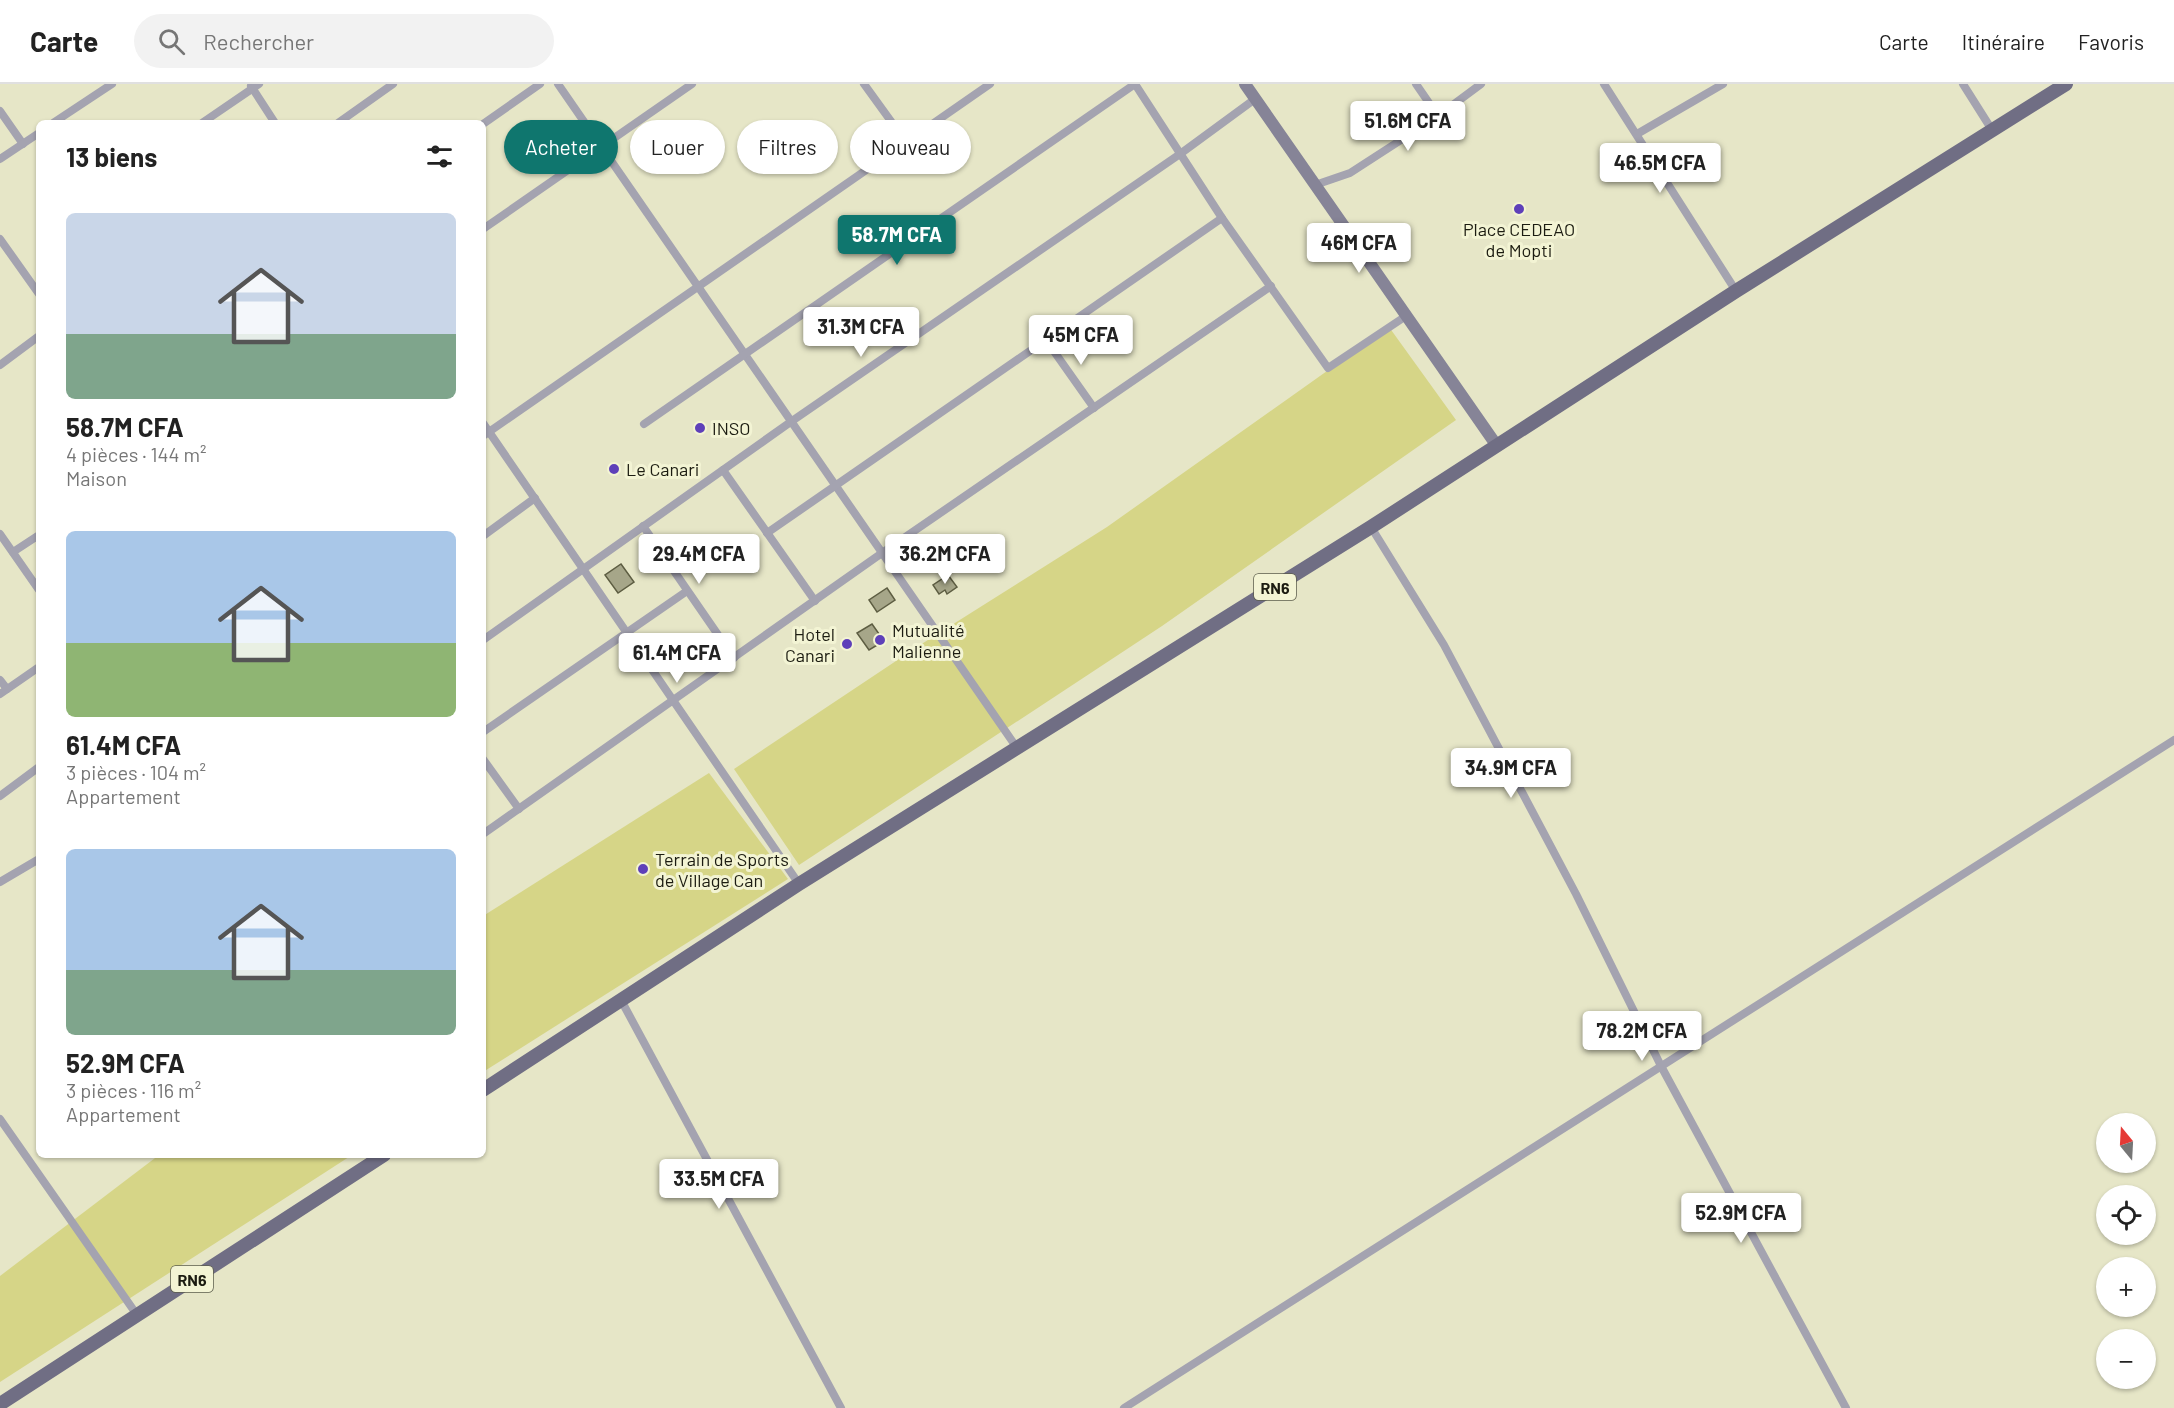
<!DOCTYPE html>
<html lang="fr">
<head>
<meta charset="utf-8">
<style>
	body { margin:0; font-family:Barlow,sans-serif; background:#f2f2f2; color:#222; height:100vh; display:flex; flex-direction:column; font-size:22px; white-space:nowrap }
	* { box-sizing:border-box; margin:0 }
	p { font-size:20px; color:#767676 }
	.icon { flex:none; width:33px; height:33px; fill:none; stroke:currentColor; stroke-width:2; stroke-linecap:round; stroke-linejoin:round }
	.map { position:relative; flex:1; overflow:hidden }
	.details { position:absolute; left:36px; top:36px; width:450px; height:1038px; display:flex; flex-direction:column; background:#fff; border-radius:9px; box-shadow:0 2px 4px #0004 }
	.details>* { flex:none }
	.top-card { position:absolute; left:504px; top:36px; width:570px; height:54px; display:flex; gap:12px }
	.needle { width:39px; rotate:342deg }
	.buttons { position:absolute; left:2096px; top:1029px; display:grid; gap:12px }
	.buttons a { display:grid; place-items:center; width:60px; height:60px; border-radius:50%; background:#fff; box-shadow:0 2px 4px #0004; font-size:30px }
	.price { position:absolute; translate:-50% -51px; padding:0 14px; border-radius:6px; background:#fff; color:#222; font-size:20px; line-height:39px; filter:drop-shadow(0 2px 3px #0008) }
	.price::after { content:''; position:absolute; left:50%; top:36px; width:18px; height:14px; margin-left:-9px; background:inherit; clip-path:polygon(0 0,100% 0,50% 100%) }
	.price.current { background:#0f766e; color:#fff }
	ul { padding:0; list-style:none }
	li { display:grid; align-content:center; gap:12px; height:318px; padding:0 30px }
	li span { display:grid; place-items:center; height:186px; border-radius:9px; color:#555 }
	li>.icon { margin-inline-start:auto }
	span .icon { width:108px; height:108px; fill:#fffc; stroke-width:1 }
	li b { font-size:26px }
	h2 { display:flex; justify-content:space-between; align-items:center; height:72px; padding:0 30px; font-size:26px }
	.chip { padding:0 21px; border-radius:27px; background:#fff; box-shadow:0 2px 4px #0004; font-size:21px; line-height:54px }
	.chip.current { background:#0f766e; color:#fff }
	header { display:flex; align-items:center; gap:36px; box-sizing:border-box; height:84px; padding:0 30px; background:#fff; border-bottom:2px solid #e0e0e0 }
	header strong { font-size:28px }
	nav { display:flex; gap:33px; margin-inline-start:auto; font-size:21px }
	.search { width:420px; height:54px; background:#f2f2f2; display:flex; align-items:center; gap:15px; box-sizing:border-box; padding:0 21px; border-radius:33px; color:#767676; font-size:22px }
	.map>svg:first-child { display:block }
</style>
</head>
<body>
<header>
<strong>Carte</strong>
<div class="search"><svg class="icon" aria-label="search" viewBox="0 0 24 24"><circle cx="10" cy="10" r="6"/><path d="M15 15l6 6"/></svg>Rechercher</div>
<nav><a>Carte</a><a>Itinéraire</a><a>Favoris</a></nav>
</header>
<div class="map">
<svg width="2174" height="1324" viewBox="0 0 2174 1324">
	<rect width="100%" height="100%" fill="#e6e6c7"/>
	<!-- green -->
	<g fill="#d6d587">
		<polygon points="1389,243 1456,336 1162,542 799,781 734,685 920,561 1107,443"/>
		<polygon points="709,689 788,795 483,988 483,832"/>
		<polygon points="159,1071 352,1071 0,1298 0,1192"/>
	</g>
	<!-- building -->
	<g fill="#a6a689" stroke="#5d5d42" stroke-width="1.5">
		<polygon points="621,480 634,498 618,509 605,491"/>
		<polygon points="948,491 957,503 947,510 945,506 939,510 933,501"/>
		<polygon points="887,504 895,516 877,528 869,516"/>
		<polygon points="872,540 884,557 869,566 857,549"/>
	</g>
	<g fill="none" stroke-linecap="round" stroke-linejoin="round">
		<!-- street -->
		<g stroke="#a4a3b0" stroke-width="8">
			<polyline points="558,0 1017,664"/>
			<polyline points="864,0 906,58"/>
			<polyline points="1135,0 1222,134 1328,284 1406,232"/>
			<polyline points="1416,0 1438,32"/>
			<polyline points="1604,0 1736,207"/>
			<polyline points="1963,0 1992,46"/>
			<polyline points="251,2 275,39"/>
			<polyline points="0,27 23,60"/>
			<polyline points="53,39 112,0"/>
			<polyline points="202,39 259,0"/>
			<polyline points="338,39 393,0"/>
			<polyline points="483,40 540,0"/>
			<polyline points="1637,50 1723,0"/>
			<polyline points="0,75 39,49"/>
			<polyline points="1315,101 1350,89 1438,32 1481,0"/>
			<polyline points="483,145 692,0"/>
			<polyline points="0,155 39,210"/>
			<polyline points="1046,256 1094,324"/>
			<polyline points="0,281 39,252"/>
			<polyline points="483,339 799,800"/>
			<polyline points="644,340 1135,0"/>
			<polyline points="483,352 990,0"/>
			<polyline points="723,386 815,517"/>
			<polyline points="643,442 734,574"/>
			<polyline points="1371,443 1444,561 1576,810 1661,982 1846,1324"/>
			<polyline points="767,449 1222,134"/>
			<polyline points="0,450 39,506"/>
			<polyline points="483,452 535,414"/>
			<polyline points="13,468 39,451"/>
			<polyline points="483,556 792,337 1180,70 1255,15"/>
			<polyline points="0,596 7,605"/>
			<polyline points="0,610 39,583"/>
			<polyline points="483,648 687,507"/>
			<polyline points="483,675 519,725"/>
			<polyline points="0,712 39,683"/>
			<polyline points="483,750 882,469 1271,202"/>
			<polyline points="0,798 39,775"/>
			<polyline points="621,916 841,1324"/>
			<polyline points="0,1035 137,1231"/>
			<polyline points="1124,1324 2174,656"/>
		</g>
		<!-- secondary -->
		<polyline stroke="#868497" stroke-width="12" points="1245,0 1497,362"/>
		<!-- primary -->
		<g stroke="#706e84" stroke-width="14">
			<polyline points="483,1006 799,800 1371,443 1736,207 2066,0"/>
			<polyline points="0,1320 384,1071"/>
		</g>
	</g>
	<!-- markers -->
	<g fill="#5e40b9" stroke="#f3f4d4" stroke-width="2">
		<circle cx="1519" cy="125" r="6"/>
		<circle cx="700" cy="344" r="6"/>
		<circle cx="614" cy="385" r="6"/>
		<circle cx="880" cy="556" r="6"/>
		<circle cx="847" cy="560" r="6"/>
		<circle cx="643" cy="785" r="6"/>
	</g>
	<g text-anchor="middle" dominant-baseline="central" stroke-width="6" stroke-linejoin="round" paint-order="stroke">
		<!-- shield labels -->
		<g fill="#f3f4d4" stroke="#5c5d4c" stroke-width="1.5">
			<rect x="1254" y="490" width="42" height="26" rx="4.5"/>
			<rect x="171" y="1182" width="42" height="26" rx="4.5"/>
		</g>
		<g font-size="16" font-weight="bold" fill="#1c1c11">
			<text x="1275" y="503">RN6</text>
			<text x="192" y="1195">RN6</text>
		</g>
		<!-- poi labels -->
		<g font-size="18" fill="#1c1c11" stroke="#f3f4d4" text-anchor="start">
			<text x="1519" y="145" text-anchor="middle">Place CEDEAO<tspan x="1519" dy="21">de Mopti</tspan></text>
			<text x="712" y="344">INSO</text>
			<text x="626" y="385">Le Canari</text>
			<text x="892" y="546">Mutualité<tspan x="892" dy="21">Malienne</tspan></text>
			<text x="835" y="550" text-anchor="end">Hotel<tspan x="835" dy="21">Canari</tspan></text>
			<text x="655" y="775">Terrain de Sports<tspan x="655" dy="21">de Village Can</tspan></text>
		</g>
	</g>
</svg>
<div class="buttons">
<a><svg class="needle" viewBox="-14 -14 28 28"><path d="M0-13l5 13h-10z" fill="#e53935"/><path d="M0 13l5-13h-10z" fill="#767676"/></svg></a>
<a><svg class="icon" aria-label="locate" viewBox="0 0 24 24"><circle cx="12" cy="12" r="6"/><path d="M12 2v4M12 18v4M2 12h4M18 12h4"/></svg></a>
<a>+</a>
<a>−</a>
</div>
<b class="price" style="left:1408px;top:68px">51.6M CFA</b>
<b class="price" style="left:1660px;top:110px">46.5M CFA</b>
<b class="price current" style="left:897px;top:182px">58.7M CFA</b>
<b class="price" style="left:1359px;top:190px">46M CFA</b>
<b class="price" style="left:861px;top:274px">31.3M CFA</b>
<b class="price" style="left:1081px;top:282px">45M CFA</b>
<b class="price" style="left:699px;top:501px">29.4M CFA</b>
<b class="price" style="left:945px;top:501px">36.2M CFA</b>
<b class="price" style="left:677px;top:600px">61.4M CFA</b>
<b class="price" style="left:1511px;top:715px">34.9M CFA</b>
<b class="price" style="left:1642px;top:978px">78.2M CFA</b>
<b class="price" style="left:719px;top:1126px">33.5M CFA</b>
<b class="price" style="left:1741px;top:1160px">52.9M CFA</b>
<div class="top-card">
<a class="chip current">Acheter</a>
<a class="chip">Louer</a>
<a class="chip">Filtres</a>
<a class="chip">Nouveau</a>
</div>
<section class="details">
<h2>13 biens<svg class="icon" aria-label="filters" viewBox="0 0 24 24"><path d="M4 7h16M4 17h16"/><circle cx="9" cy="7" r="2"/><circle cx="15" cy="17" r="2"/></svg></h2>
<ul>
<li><span style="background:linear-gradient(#c9d6e8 65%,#7fa58c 0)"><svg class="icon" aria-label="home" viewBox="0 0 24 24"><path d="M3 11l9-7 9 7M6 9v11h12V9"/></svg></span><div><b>58.7M CFA</b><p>4 pièces · 144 m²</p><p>Maison</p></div></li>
<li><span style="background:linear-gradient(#a9c7e8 60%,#8fb573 0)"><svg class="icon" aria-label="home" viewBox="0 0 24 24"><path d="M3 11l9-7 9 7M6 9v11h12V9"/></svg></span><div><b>61.4M CFA</b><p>3 pièces · 104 m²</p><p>Appartement</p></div></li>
<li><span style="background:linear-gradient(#a9c7e8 65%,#7fa58c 0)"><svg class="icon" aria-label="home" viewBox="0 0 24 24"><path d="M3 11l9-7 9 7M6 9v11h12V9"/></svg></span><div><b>52.9M CFA</b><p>3 pièces · 116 m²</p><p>Appartement</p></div></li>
</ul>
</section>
</div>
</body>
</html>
